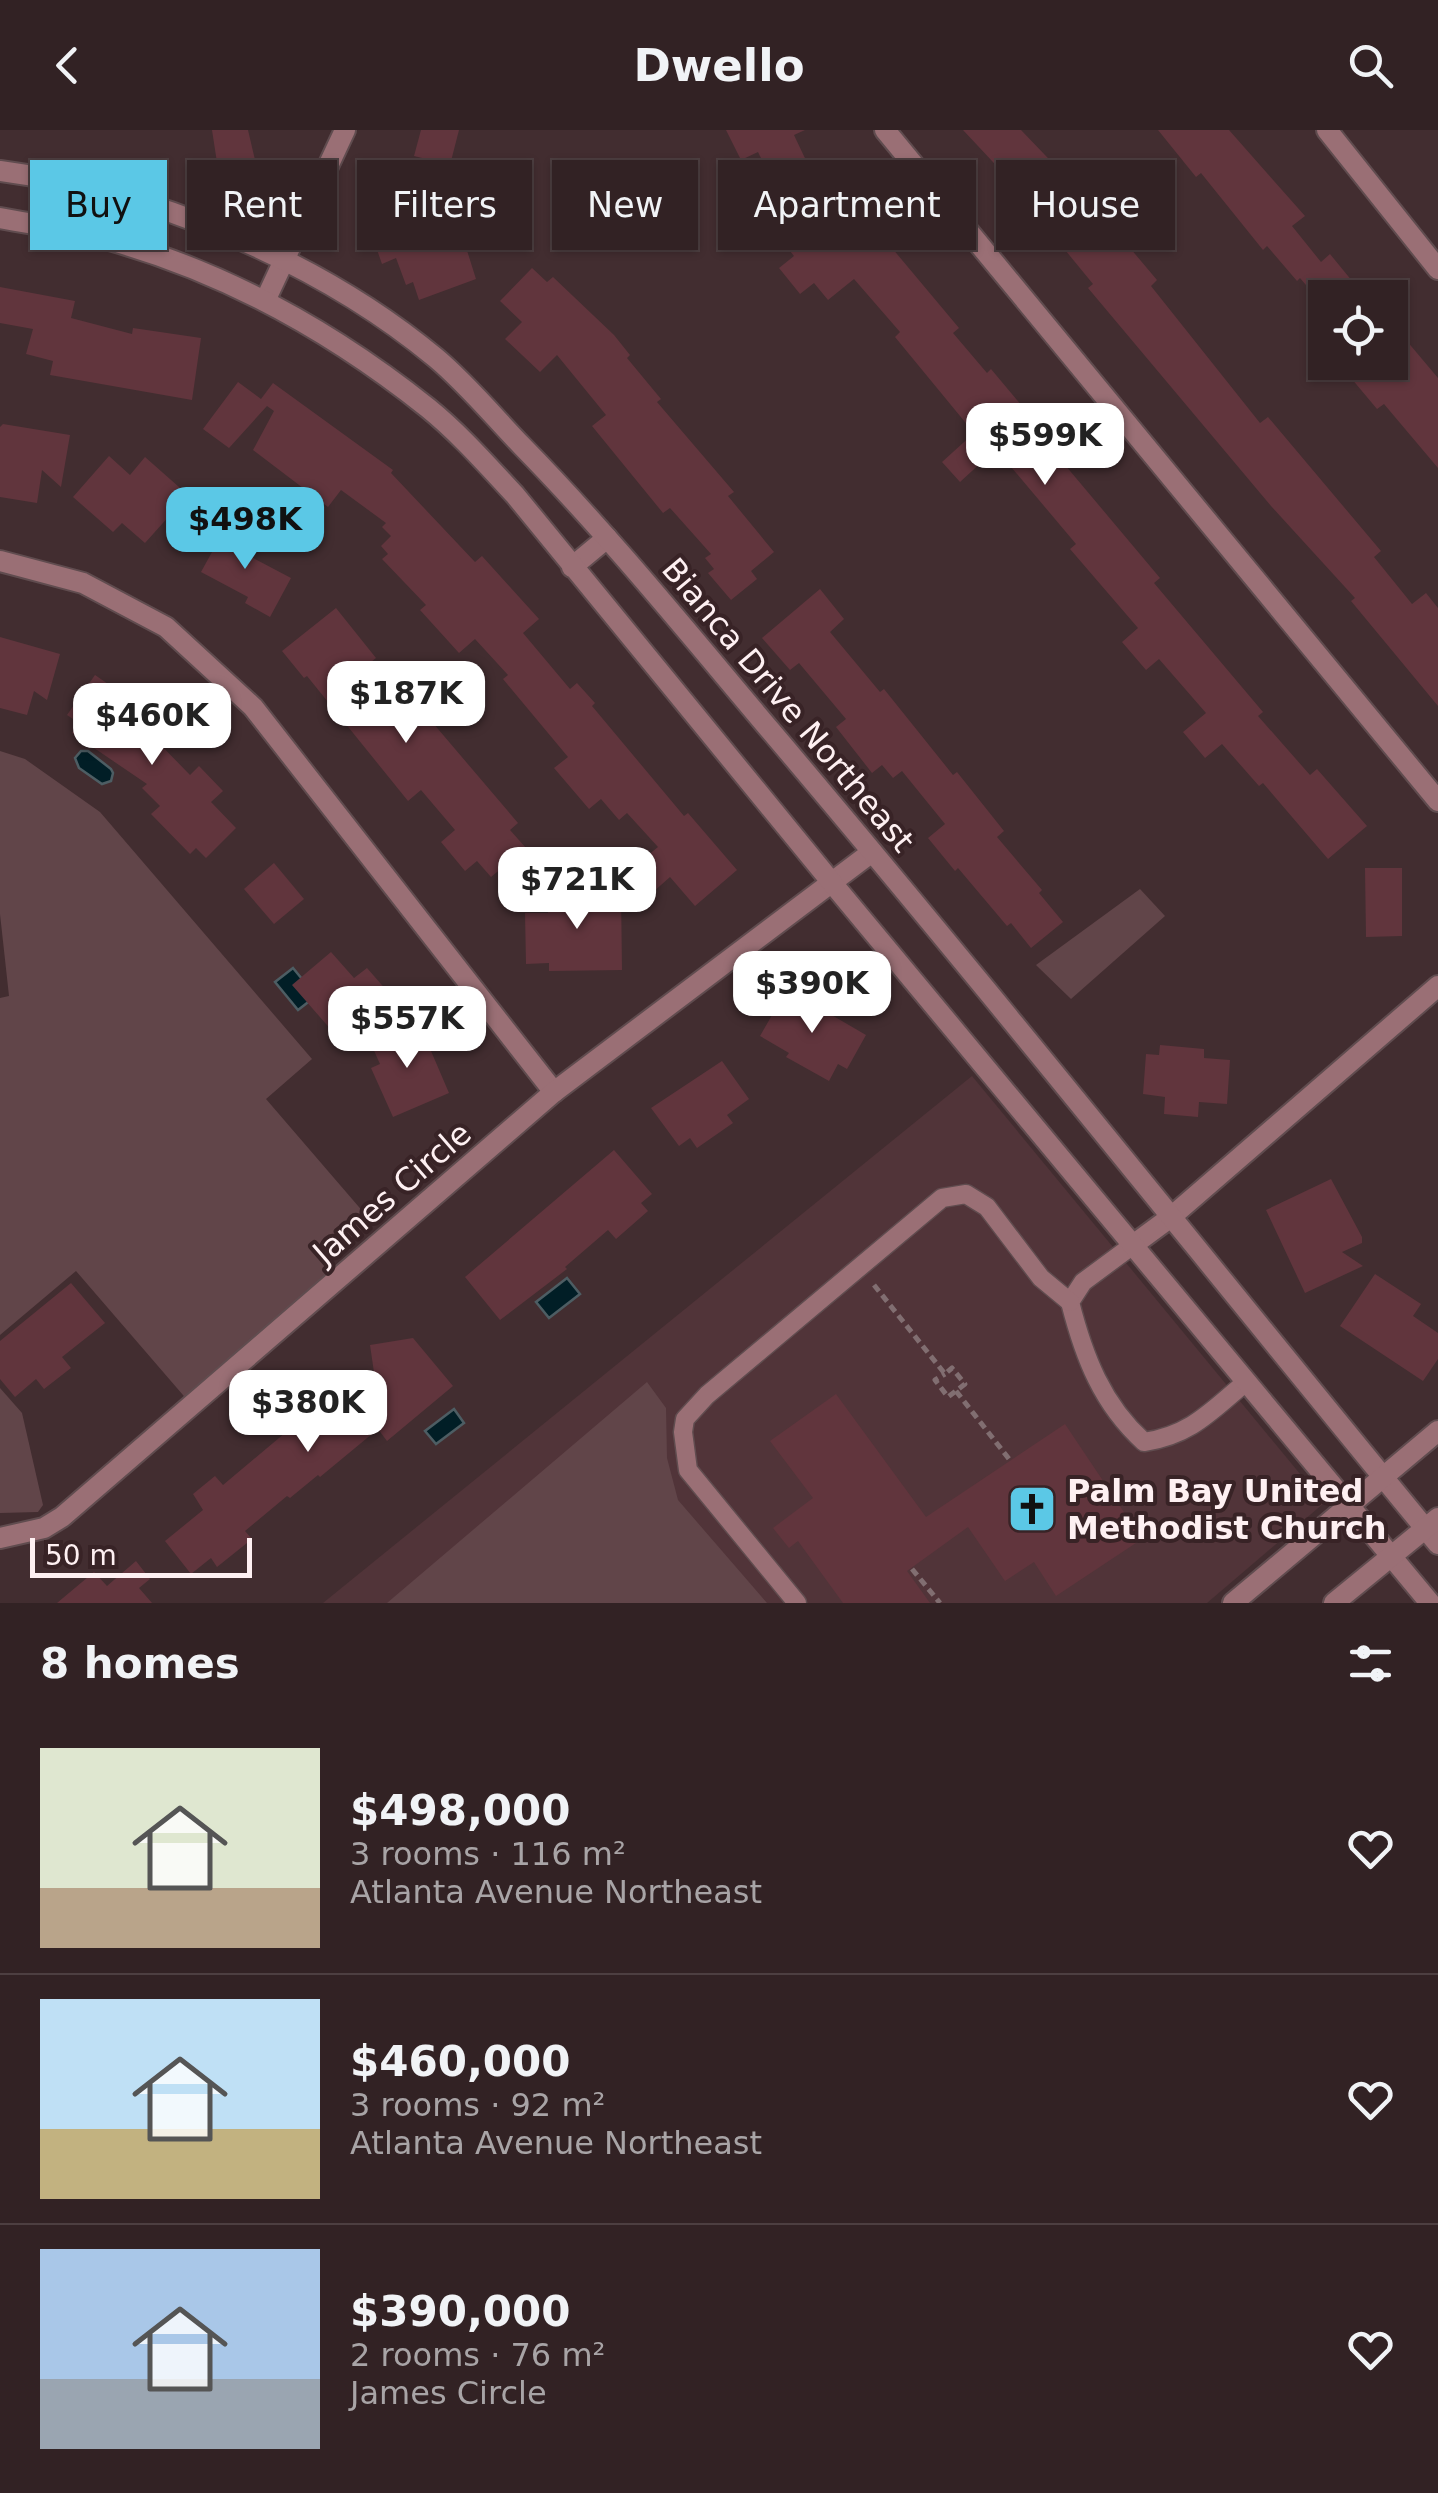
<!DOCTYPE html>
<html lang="en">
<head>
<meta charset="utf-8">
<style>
	body { margin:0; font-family:"DejaVu Sans",sans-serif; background:#3d2f31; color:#f1f3f6; height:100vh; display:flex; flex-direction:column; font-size:38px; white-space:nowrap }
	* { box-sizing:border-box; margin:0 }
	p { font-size:32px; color:#a8a4a6 }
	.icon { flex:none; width:55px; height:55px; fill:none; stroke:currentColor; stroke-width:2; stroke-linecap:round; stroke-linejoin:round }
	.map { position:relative; height:1473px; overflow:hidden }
	.sheet { display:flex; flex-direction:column; background:#322224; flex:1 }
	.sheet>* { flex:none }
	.banner { position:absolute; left:30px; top:30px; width:1380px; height:90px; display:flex; gap:20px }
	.tools { position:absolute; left:1308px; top:150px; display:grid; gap:20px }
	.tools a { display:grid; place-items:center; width:100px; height:100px; border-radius:0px; background:#322224; box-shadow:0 2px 8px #0004,0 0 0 2px #4d3f41; font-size:50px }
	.scale { position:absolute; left:30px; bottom:25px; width:222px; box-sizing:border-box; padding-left:10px; border:5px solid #fef0f2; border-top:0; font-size:28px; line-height:35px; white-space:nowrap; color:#fef0f2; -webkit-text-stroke:8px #382326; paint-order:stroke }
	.price { position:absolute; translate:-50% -85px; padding:0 22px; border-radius:20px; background:#fff; color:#222; font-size:32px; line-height:65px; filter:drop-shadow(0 2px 5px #0008) }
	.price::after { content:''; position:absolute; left:50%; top:60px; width:30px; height:22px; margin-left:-15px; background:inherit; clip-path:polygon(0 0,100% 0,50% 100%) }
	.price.selected { background:#5bc8e6; color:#111 }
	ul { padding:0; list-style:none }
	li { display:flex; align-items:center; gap:30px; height:250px; padding:0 40px }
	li+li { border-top:2px solid #4d3f41 }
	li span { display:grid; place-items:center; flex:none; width:280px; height:200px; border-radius:0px; color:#555 }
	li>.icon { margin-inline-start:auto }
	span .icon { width:120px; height:120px; fill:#fffc; stroke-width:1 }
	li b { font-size:42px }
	h2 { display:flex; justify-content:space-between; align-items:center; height:120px; padding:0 40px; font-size:42px }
	.pill { padding:0 35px; border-radius:0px; background:#322224; box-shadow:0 2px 8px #0004,0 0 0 2px #4d3f41; font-size:35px; line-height:90px }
	.pill.selected { background:#5bc8e6; color:#111 }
	header { display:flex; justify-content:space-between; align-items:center; height:130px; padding:0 40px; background:#322224; font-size:45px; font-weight:700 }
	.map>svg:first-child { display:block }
</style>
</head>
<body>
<header><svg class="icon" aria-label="back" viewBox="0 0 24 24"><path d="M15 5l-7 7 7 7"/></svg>Dwello<svg class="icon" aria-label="search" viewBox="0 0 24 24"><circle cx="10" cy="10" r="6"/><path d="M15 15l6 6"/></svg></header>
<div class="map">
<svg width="1438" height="1473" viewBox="0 0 1438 1473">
	<rect width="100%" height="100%" fill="#422d30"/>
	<!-- built -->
	<polygon fill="#513439" points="972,946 1324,1373 1207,1473 323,1473"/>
	<!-- green -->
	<g fill="#614549">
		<polygon points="0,621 25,629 100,682 312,929 266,969 371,1091 328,1128 340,1144 189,1272 76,1141 0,1205 0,868 9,866 0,784"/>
		<polygon points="1140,759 1165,786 1071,869 1036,835"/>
		<polygon points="647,1252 666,1278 667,1328 678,1370 767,1473 387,1473"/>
		<polygon points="0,1258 22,1283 43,1375 38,1382 0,1383"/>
	</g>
	<!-- water -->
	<g fill="#011e26" stroke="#4d5d63" stroke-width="2.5">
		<polygon points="81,621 88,621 111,639 113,643 111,651 102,654 79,638 75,628"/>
		<polygon points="293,838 316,866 298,880 275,852"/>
		<polygon points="567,1148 580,1164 549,1188 536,1172"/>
		<polygon points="454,1279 464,1293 436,1314 425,1301"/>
	</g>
	<!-- building -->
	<g fill="#61353d">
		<polygon points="212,0 248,0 255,30 218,39"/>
		<polygon points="421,0 459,0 450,35 414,26"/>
		<polygon points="726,0 805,0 794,5 811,41 791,51 834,104 853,97 866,87 959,198 953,203 987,243 991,239 1022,276 1018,279 1160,448 1154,453 1263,582 1258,586 1310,645 1317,639 1367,696 1328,729 1263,653 1259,656 1222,614 1205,628 1183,602 1206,583 1159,529 1146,540 1122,512 1138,498 1070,419 1076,414 996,319 960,352 942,332 974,303 895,207 900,202 854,149 828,170 814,153 800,164 779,138 794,126 775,102 791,89 758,22 741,30"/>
		<polygon points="963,0 1021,0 1069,50 1071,48 1157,150 1151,156 1260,293 1268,287 1381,421 1374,427 1412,474 1426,463 1438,478 1438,576 1351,471 1355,468 1271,376 1088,158 1093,154 1061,115 1057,118 1028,83 1035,77"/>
		<polygon points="1158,0 1229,0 1305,86 1292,96 1321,132 1330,124 1366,168 1317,168 1300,148 1297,151 1267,116 1263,120 1201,43 1196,47"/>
		<polygon points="419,59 428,85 453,76 476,149 419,170 413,152 406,155 396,128 382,134 370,100 385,94 378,75"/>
		<polygon points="532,138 547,152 553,147 614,205 630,225 627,228 661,269 657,272 734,362 728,366 774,422 751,441 757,449 731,470 708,443 714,439 705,428 711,424 670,378 663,383 592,296 606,285 557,225 540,242 505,209 522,192 500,171"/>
		<polygon points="0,157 75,171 71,188 132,204 133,198 201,208 192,270 50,245 53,231 26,224 33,199 0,193"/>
		<polygon points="1390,191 1438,248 1438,338 1384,274 1377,279 1351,248 1369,232 1390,232"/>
		<polygon points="238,252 261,269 273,253 393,340 391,343 475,432 482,426 539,489 523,503 570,559 577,553 595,573 592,576 684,686 688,683 737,740 695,776 670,747 652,763 631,739 658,717 627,683 619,690 601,669 589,679 554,638 568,627 503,549 508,545 475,509 459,523 420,480 426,475 382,429 388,424 381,416 391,406 382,397 386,393 341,360 328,377 253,320 274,281 267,276 229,318 203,299"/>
		<polygon points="3,294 70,305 61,357 42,340 37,373 0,367 0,297"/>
		<polygon points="109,326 130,345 145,327 188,365 145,413 122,393 113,402 73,367"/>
		<polygon points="228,393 249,404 240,421 291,448 270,487 245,473 248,467 201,442"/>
		<polygon points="820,459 844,489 830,502 880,562 884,559 953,645 957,642 1004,701 997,707 1042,760 1039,763 1063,792 1031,818 1011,793 1007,796 958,738 955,741 928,708 945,694 902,641 893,648 882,635 872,643 836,597 846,589 799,533 790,540 762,508"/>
		<polygon points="336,478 376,528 361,540 366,546 411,599 427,586 518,693 510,700 526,718 491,747 477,731 465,741 441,712 455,700 421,660 408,671 307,546 304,548 282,521"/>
		<polygon points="0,507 60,524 47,570 34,561 27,585 0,578"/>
		<polygon points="95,545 140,576 131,588 154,603 152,606 190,645 199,636 223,661 211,672 236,698 206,728 196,718 190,724 151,684 160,676 142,658 147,654 72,603 79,593 67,585"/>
		<polygon points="274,733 304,769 274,794 244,759"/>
		<polygon points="1365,738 1402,738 1402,806 1366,807"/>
		<polygon points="621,760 622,840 549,841 549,833 526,834 525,783 548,783 548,768 552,768 552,761"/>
		<polygon points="331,822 354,848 367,838 388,862 359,887 357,882 333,902 292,855"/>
		<polygon points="787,859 866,905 847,939 838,934 829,951 786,927 789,923 760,906"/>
		<polygon points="419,893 449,963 393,987 371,938 380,934 371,914"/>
		<polygon points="1160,915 1204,919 1204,928 1230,930 1227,974 1199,972 1198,987 1164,984 1165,967 1143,964 1146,924 1159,925"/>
		<polygon points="722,931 749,969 727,985 733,993 697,1018 690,1008 679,1016 651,978"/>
		<polygon points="614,1020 652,1064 641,1073 648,1081 616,1109 608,1100 565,1137 567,1139 500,1190 465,1147"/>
		<polygon points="1331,1049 1362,1107 1362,1113 1342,1122 1363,1136 1305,1163 1266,1080"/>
		<polygon points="1375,1144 1421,1174 1413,1186 1438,1203 1438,1229 1423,1251 1340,1196"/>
		<polygon points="71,1153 105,1193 62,1227 71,1238 44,1259 36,1249 15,1267 0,1249 0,1211"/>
		<polygon points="413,1208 453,1256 387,1311 378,1299 320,1347 318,1345 290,1368 287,1366 245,1401 252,1409 217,1437 211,1428 191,1444 165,1411 203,1380 193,1364 215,1346 223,1355 317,1276 335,1297 377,1263 370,1215"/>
		<polygon points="836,1264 926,1387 1065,1294 1142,1409 1056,1466 1034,1432 1005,1451 968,1397 907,1441 930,1473 843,1473 798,1411 789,1418 773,1398 813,1368 770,1311"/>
		<polygon points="136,1431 150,1449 139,1458 152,1473 57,1473 94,1442 107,1456"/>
	</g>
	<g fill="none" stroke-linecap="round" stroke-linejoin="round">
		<!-- service casing -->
		<g stroke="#604c4f" stroke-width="21">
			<g id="service">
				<path d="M1133,1115l-50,37 -13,20c14,55 32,102 74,140 47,-7 67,-31 102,-60"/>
				<polyline points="797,1473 688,1340 683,1302 685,1289 707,1265 942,1068 966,1064 987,1077 1041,1148 1070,1172"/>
			</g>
		</g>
		<!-- minor casing -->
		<g stroke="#604c4f" stroke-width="24">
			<g id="minor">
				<polyline points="885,0 1438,671"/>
				<polyline points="1327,0 1438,139"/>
				<polyline points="265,171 345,0"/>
				<polyline points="0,431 83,453 166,497 253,577 554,962"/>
				<polyline points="572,437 607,408"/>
				<polyline points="1133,1115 1171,1087 1438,856"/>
				<polyline points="0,1408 44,1398 62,1387 554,962 872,722"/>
			</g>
		</g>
		<!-- tertiary casing -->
		<g stroke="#604c4f" stroke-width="24">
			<g id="tertiary">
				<path d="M0,41c151,20 318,89 436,187 31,26 58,59 86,88 88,90 167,188 248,284 227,268 445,543 668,814"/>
				<path d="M0,88c37,7 76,12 113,23 116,33 221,92 315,167 32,26 59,57 87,87l318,389 597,719"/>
				<polyline points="1233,1473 1438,1301"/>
				<polyline points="1334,1473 1438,1388"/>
			</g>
		</g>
		<!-- path -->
		<g stroke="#816e71" stroke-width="5" stroke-dasharray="8 5" stroke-linecap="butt">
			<polyline points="874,1155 945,1244 952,1238 965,1254 948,1267 935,1250 945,1244"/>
			<polyline points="956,1261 1009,1329"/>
			<polyline points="912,1439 940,1473"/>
		</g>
		<!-- service -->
		<use href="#service" stroke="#9a6f75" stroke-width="18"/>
		<!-- minor -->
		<use href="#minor" stroke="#9a6f75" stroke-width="20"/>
		<!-- tertiary -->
		<use href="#tertiary" stroke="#9a6f75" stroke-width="20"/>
	</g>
	<!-- icons -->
	<defs>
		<g id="church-square" transform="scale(2.5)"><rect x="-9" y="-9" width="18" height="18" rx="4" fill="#5bc8e6" stroke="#382326"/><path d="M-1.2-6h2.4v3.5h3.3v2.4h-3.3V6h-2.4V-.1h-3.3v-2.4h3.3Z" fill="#111"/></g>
	</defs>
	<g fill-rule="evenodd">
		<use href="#church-square" x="1032" y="1379"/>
	</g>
	<g text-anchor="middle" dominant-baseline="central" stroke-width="8" stroke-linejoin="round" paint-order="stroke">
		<!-- street labels -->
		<g font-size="32" fill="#fef0f2" stroke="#382326">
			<text transform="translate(788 575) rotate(50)">Bianca Drive Northeast</text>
			<text transform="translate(392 1063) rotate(-41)">James Circle</text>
		</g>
		<!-- poi labels -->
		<g font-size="32" font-weight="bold" fill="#fef0f2" stroke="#382326" text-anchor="start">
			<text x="1067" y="1361">Palm Bay United<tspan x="1067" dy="37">Methodist Church</tspan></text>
		</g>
	</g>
</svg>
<div class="tools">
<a><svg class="icon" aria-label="locate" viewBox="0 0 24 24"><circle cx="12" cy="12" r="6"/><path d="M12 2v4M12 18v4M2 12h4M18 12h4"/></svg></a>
</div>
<div class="scale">50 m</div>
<b class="price" style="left:1045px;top:358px">$599K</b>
<b class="price selected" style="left:245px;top:442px">$498K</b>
<b class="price" style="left:406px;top:616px">$187K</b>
<b class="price" style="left:152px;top:638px">$460K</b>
<b class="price" style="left:577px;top:802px">$721K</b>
<b class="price" style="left:812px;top:906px">$390K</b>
<b class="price" style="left:407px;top:941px">$557K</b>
<b class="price" style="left:308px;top:1325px">$380K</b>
<div class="banner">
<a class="pill selected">Buy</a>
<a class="pill">Rent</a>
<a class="pill">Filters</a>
<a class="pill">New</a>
<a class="pill">Apartment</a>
<a class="pill">House</a>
</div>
</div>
<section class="sheet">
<h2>8 homes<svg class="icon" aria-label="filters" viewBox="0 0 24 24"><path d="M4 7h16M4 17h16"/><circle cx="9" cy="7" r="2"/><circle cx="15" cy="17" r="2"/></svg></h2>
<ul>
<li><span style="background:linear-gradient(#dfe7d0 70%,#b9a48a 0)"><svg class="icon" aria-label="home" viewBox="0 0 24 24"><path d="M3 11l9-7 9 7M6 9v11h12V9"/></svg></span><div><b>$498,000</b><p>3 rooms · 116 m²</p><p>Atlanta Avenue Northeast</p></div><svg class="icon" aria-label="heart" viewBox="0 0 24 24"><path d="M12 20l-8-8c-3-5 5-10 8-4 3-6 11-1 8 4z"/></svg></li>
<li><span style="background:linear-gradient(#bfe0f5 65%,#c2b280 0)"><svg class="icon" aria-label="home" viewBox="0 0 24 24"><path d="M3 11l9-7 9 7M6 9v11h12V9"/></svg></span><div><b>$460,000</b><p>3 rooms · 92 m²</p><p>Atlanta Avenue Northeast</p></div><svg class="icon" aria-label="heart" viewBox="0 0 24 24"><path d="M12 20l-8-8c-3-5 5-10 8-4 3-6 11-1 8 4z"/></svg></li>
<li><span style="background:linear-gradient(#a9c7e8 65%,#9aa5b1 0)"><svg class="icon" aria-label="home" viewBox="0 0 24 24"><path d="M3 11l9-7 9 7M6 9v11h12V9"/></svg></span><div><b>$390,000</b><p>2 rooms · 76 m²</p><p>James Circle</p></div><svg class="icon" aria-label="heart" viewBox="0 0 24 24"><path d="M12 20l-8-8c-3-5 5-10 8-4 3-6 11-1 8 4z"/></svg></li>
</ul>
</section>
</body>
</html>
